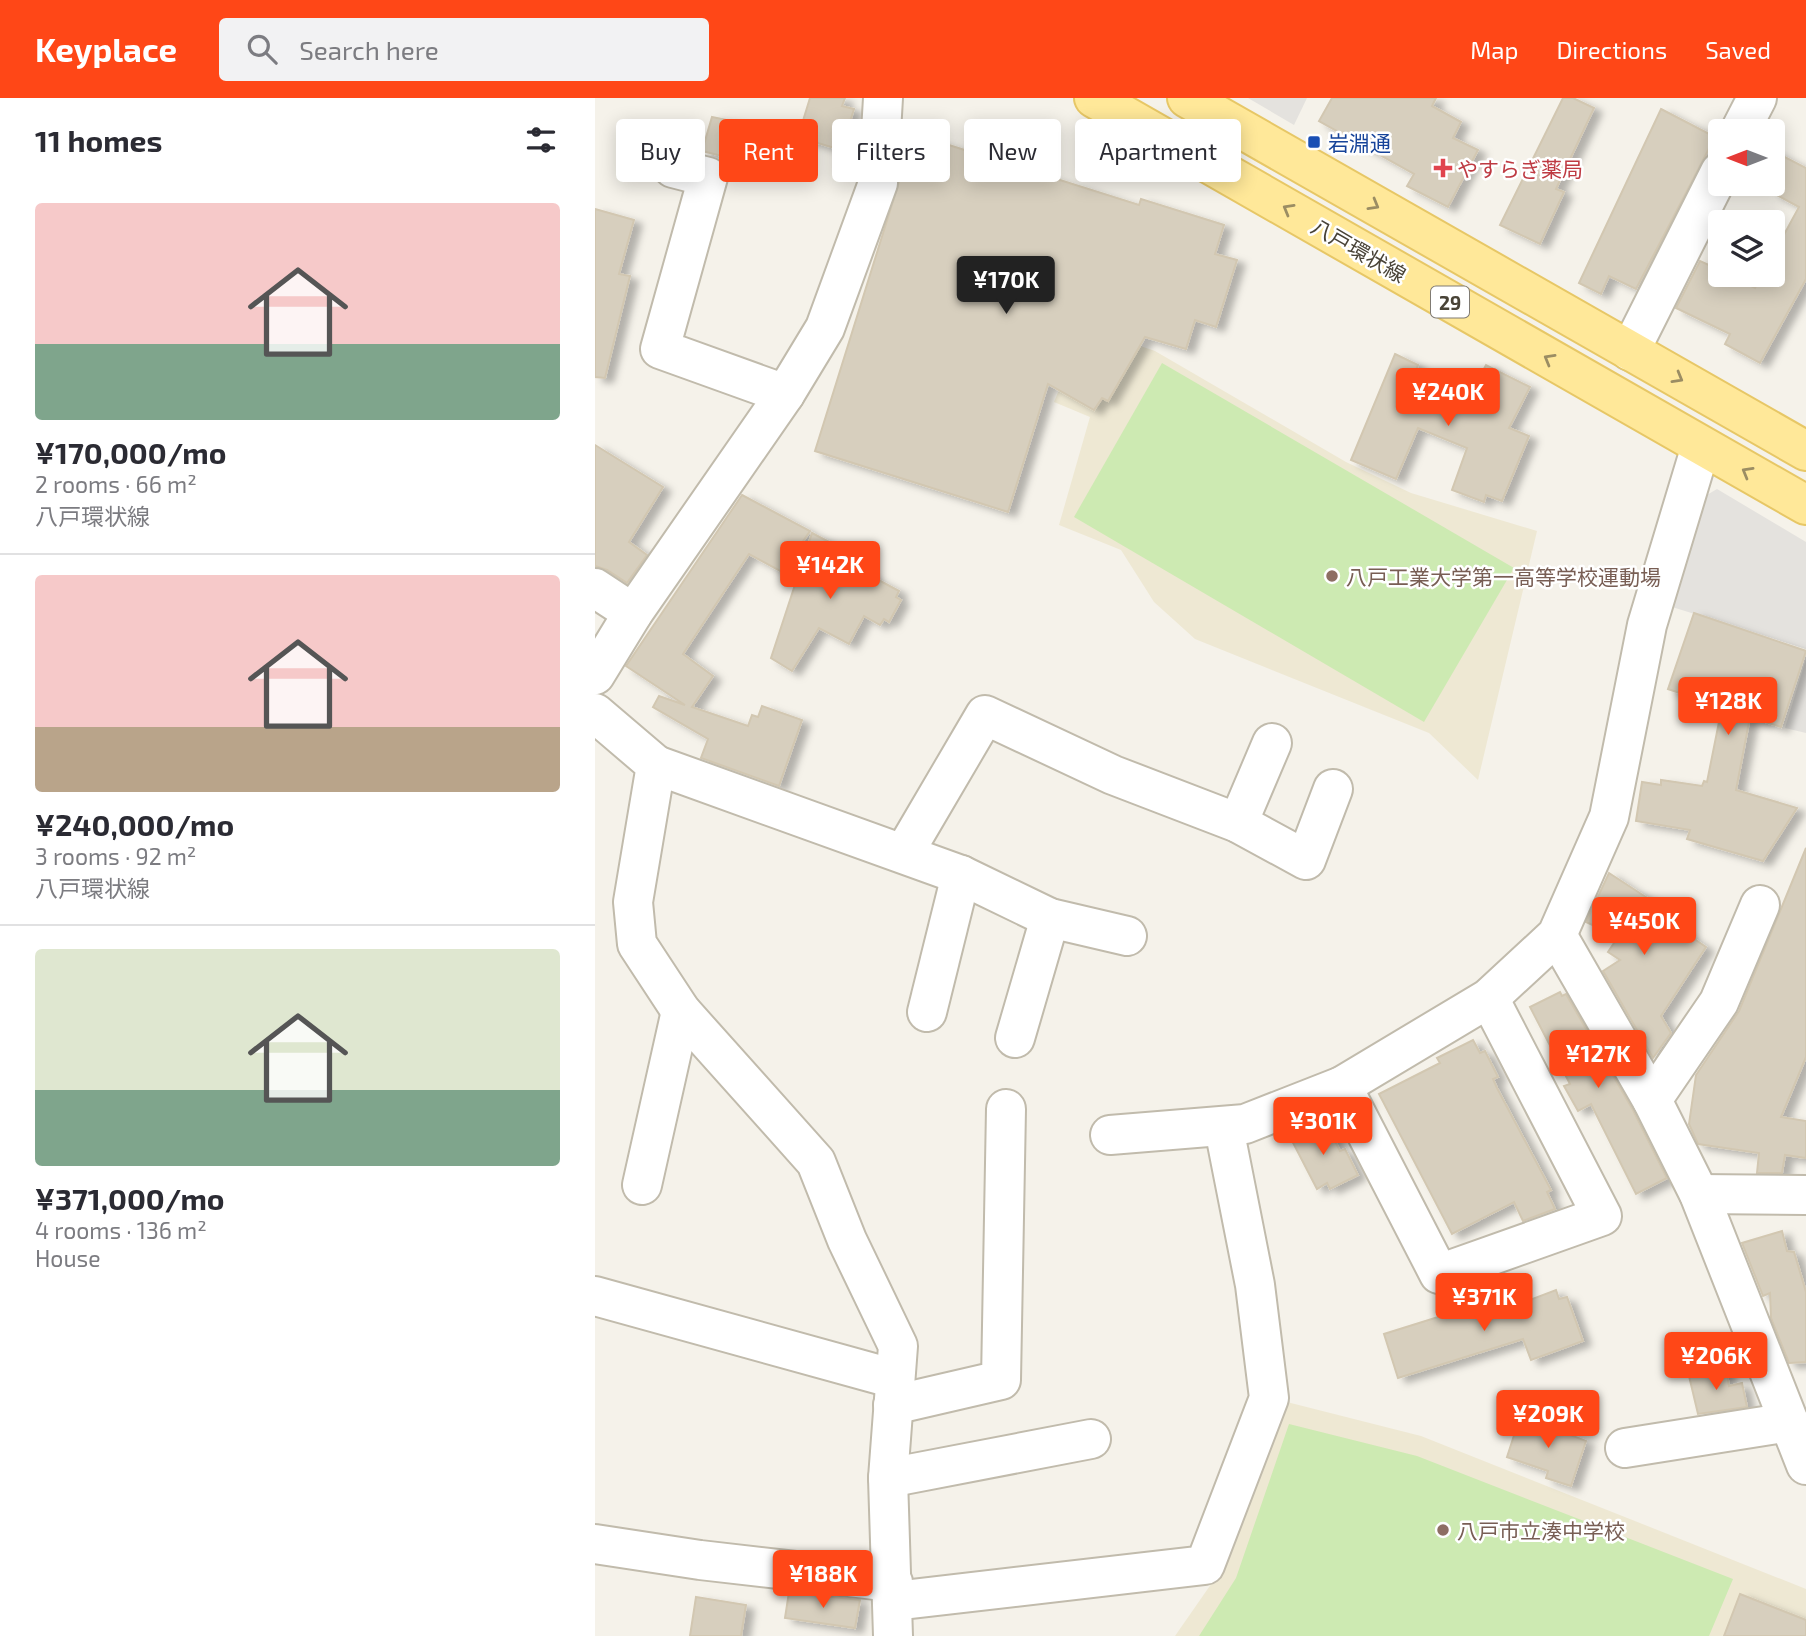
<!DOCTYPE html>
<html lang="en">
<head>
<meta charset="utf-8">
<style>
	body { margin:0; font-family:"Exo 2","Noto Sans JP",sans-serif; background:#f2f2f3; color:#2b2b33; height:100vh; display:flex; flex-direction:column; font-size:26px; white-space:nowrap }
	* { box-sizing:border-box; margin:0 }
	p { font-size:23px; color:#7c7c81 }
	.icon { flex:none; width:38px; height:38px; fill:none; stroke:currentColor; stroke-width:2; stroke-linecap:round; stroke-linejoin:round }
	.map { position:relative; flex:1; overflow:hidden }
	.side { display:flex; flex-direction:column; background:#fff; width:595px }
	.side>* { flex:none }
	.banner { position:absolute; left:21px; top:21px; width:665px; height:63px; display:flex; gap:14px }
	.needle { width:46px; rotate:270deg }
	.buttons { position:absolute; left:1113px; top:21px; display:grid; gap:14px }
	.buttons a { display:grid; place-items:center; width:77px; height:77px; border-radius:7px; background:#fff; box-shadow:0 4px 18px #0003; font-size:35px }
	.price { position:absolute; translate:-50% -60px; padding:0 16px; border-radius:7px; background:#ff4717; color:#fff; font-size:23px; line-height:46px; filter:drop-shadow(0 2px 4px #0008) }
	.price::after { content:''; position:absolute; left:50%; top:42px; width:21px; height:16px; margin-left:-10px; background:inherit; clip-path:polygon(0 0,100% 0,50% 100%) }
	.price.selected { background:#222; color:#fff }
	ul { padding:0; list-style:none }
	li { display:grid; align-content:center; gap:14px; height:371px; padding:0 35px }
	li+li { border-top:2px solid #e1e1e2 }
	li span { display:grid; place-items:center; height:217px; border-radius:7px; color:#555 }
	li>.icon { margin-inline-start:auto }
	span .icon { width:126px; height:126px; fill:#fffc; stroke-width:1 }
	li b { font-size:30px }
	h2 { display:flex; justify-content:space-between; align-items:center; height:84px; padding:0 35px; font-size:30px }
	.tag { padding:0 24px; border-radius:7px; background:#fff; box-shadow:0 4px 18px #0003; font-size:24px; line-height:63px }
	.tag.selected { background:#ff4717; color:#fff }
	header { display:flex; align-items:center; gap:42px; box-sizing:border-box; height:98px; padding:0 35px; background:#ff4717; color:#fff }
	header strong { font-size:33px }
	nav { display:flex; gap:38px; margin-inline-start:auto; font-size:24px }
	.search { width:490px; height:63px; background:#f2f2f3; display:flex; align-items:center; gap:18px; box-sizing:border-box; padding:0 24px; border-radius:7px; color:#7c7c81; font-size:26px }
	main { display:flex; flex:1; min-height:0 }
	.map>svg:first-child { display:block }
</style>
</head>
<body>
<header>
<strong>Keyplace</strong>
<div class="search"><svg class="icon" aria-label="search" viewBox="0 0 24 24"><circle cx="10" cy="10" r="6"/><path d="M15 15l6 6"/></svg>Search here</div>
<nav><a>Map</a><a>Directions</a><a>Saved</a></nav>
</header>
<main>
<section class="side">
<h2>11 homes<svg class="icon" aria-label="filters" viewBox="0 0 24 24"><path d="M4 7h16M4 17h16"/><circle cx="9" cy="7" r="2"/><circle cx="15" cy="17" r="2"/></svg></h2>
<ul>
<li><span style="background:linear-gradient(#f6c9c9 65%,#7fa58c 0)"><svg class="icon" aria-label="home" viewBox="0 0 24 24"><path d="M3 11l9-7 9 7M6 9v11h12V9"/></svg></span><div><b>¥170,000/mo</b><p>2 rooms · 66 m²</p><p>八戸環状線</p></div></li>
<li><span style="background:linear-gradient(#f6c9c9 70%,#b9a48a 0)"><svg class="icon" aria-label="home" viewBox="0 0 24 24"><path d="M3 11l9-7 9 7M6 9v11h12V9"/></svg></span><div><b>¥240,000/mo</b><p>3 rooms · 92 m²</p><p>八戸環状線</p></div></li>
<li><span style="background:linear-gradient(#dfe7d0 65%,#7fa58c 0)"><svg class="icon" aria-label="home" viewBox="0 0 24 24"><path d="M3 11l9-7 9 7M6 9v11h12V9"/></svg></span><div><b>¥371,000/mo</b><p>4 rooms · 136 m²</p><p>House</p></div></li>
</ul>
</section>
<div class="map">
<svg width="1211" height="1538" viewBox="0 0 1211 1538">
	<defs>
		<filter id="shadow"><feDropShadow dx="8" dy="4.5" stdDeviation="3.5" flood-color="#0004"/></filter>
	</defs>
	<rect width="100%" height="100%" fill="#f5f2ea"/>
	<!-- education -->
	<g fill="#eee8d3">
		<polygon points="490,229 560,253 751,364 816,395 942,433 883,682 834,635 600,541 559,504 526,452 464,427 495,319 459,304"/>
		<polygon points="684,1302 826,1338 1211,1491 1211,1538 580,1538 621,1479"/>
	</g>
	<!-- green -->
	<g fill="#cdeab2">
		<polygon points="567,265 919,470 829,624 479,419"/>
		<polygon points="694,1326 822,1358 1138,1481 1114,1538 604,1538 641,1480"/>
	</g>
	<!-- parking -->
	<g fill="#e4e2de">
		<polygon points="653,0 712,0 699,27"/>
		<polygon points="1122,391 1211,444 1211,551 1074,508 1100,404"/>
		<polygon points="1211,561 1211,635 1190,630"/>
	</g>
	<!-- building -->
	<g fill="#d7cfbe" stroke="#d2c7b1" stroke-width="2" filter="url(#shadow)">
		<polygon points="215,0 250,0 247,8 259,11 246,52 203,39"/>
		<polygon points="737,0 841,0 837,8 866,24 858,40 883,52 853,109 812,88 819,76 724,23"/>
		<polygon points="968,0 978,0 999,10 961,91 969,94 945,146 905,127"/>
		<polygon points="1066,11 1120,39 1041,191 1014,178 1006,196 984,185"/>
		<polygon points="117,19 142,24 131,59 107,53"/>
		<polygon points="319,36 544,107 546,101 629,127 620,156 642,162 621,229 600,222 591,251 550,239 513,303 507,300 499,312 453,286 413,414 220,353"/>
		<polygon points="1178,53 1211,70 1211,181 1165,265 1130,246 1135,236 1081,210 1105,163 1125,172 1125,177 1134,177 1160,190 1167,177 1178,177 1178,157 1204,109 1178,95"/>
		<polygon points="0,111 39,122 24,176 35,178 10,280 0,279"/>
		<polygon points="800,256 823,267 817,282 872,303 891,267 935,289 914,330 934,338 907,403 891,397 889,404 857,392 872,350 823,330 801,381 756,362"/>
		<polygon points="0,347 68,389 34,444 52,457 32,485 12,472 0,468"/>
		<polygon points="147,397 215,433 187,474 154,456 88,556 118,578 97,609 153,628 157,617 163,619 167,608 207,622 184,688 106,660 113,641 58,609 64,598 90,607 31,568"/>
		<polygon points="217,435 257,456 252,465 304,493 301,499 306,502 294,524 289,521 285,527 269,518 254,546 224,530 197,573 176,560"/>
		<polygon points="1099,515 1211,553 1186,629 1155,619 1141,692 1202,710 1168,763 1092,741 1095,732 1041,723 1047,684 1066,687 1066,682 1107,688 1109,683 1112,684 1127,609 1073,591"/>
		<polygon points="1211,750 1211,959 1186,1019 1211,1023 1211,1060 1190,1057 1187,1075 1162,1075 1164,1055 1103,1046 1094,1026 1101,977 1144,913"/>
		<polygon points="1014,775 1083,820 1079,827 1111,849 1066,918 1076,935 1058,960 1008,873 1025,862 1013,854 1023,839 991,824"/>
		<polygon points="965,894 967,898 971,896 1038,1012 1072,1080 1041,1096 996,1006 983,1013 969,988 975,986 935,909"/>
		<polygon points="878,942 885,955 890,953 903,979 898,981 902,990 956,1092 952,1094 960,1111 928,1123 919,1104 857,1136 784,996 845,965 842,960"/>
		<polygon points="725,1023 730,1033 734,1031 745,1053 750,1051 763,1077 735,1091 732,1085 722,1091 695,1039"/>
		<polygon points="1187,1133 1192,1153 1199,1154 1211,1194 1211,1264 1194,1265 1176,1220 1175,1195 1168,1198 1147,1145"/>
		<polygon points="961,1192 964,1201 972,1199 988,1243 936,1262 928,1241 803,1280 789,1236 891,1204 895,1217"/>
		<polygon points="1131,1270 1134,1288 1147,1285 1152,1309 1103,1316 1094,1278"/>
		<polygon points="932,1320 991,1343 976,1388 951,1380 953,1373 912,1359 923,1325 930,1328"/>
		<polygon points="194,1494 265,1502 260,1530 190,1520"/>
		<polygon points="1145,1496 1211,1522 1211,1538 1129,1538"/>
		<polygon points="101,1499 151,1507 146,1538 95,1538"/>
	</g>
	<g fill="none" stroke-linecap="round" stroke-linejoin="round">
		<!-- minor casing -->
		<g stroke="#c1bbac" stroke-width="42">
			<g id="minor">
				<polyline points="1145,33 1162,0"/>
				<polyline points="78,70 113,79 65,251 190,296"/>
				<polyline points="1035,253 1125,74"/>
				<polyline points="0,490 38,515"/>
				<polyline points="0,577 38,515 190,296 230,230 283,85 288,0"/>
				<polyline points="0,615 61,667 38,804 42,846 86,913 221,1064 252,1142 303,1248 293,1380 298,1538"/>
				<polyline points="61,667 366,777 455,820 532,838"/>
				<polyline points="643,725 677,645"/>
				<polyline points="309,755 390,617 518,677 643,725 711,762 738,691"/>
				<polyline points="962,837 1057,1002 1104,1096 1211,1367"/>
				<polyline points="332,914 366,777"/>
				<polyline points="420,940 455,820"/>
				<polyline points="747,988 844,1176 1007,1118 894,900"/>
				<polyline points="1057,1002 1124,904 1165,807"/>
				<polyline points="515,1037 650,1026 747,988 894,900 962,837 1014,719 1052,527 1106,348"/>
				<polyline points="47,1087 86,913"/>
				<polyline points="1104,1096 1211,1097"/>
				<polyline points="0,1198 300,1281"/>
				<polyline points="298,1307 406,1282 411,1011"/>
				<polyline points="1030,1350 1194,1324"/>
				<polyline points="293,1380 496,1341"/>
				<polyline points="0,1446 105,1462 298,1484"/>
				<polyline points="299,1503 610,1467 674,1300 660,1187 629,1030"/>
			</g>
		</g>
		<!-- major casing -->
		<g stroke="#e7c766" stroke-width="42">
			<g id="major">
				<polyline points="499,0 1211,407"/>
				<polyline points="592,0 1211,353"/>
			</g>
		</g>
		<!-- minor -->
		<use href="#minor" stroke="#fff" stroke-width="38"/>
		<!-- major -->
		<use href="#major" stroke="#ffe899" stroke-width="38"/>
	</g>
	<!-- one-way arrows -->
	<defs><path id="oneway-chevron" d="M-2-3.5L2.5 0L-2 3.5" fill="none" stroke-width="1.6" stroke-linecap="round" stroke-linejoin="round" transform="scale(1.75)"/></defs>
	<g stroke="#9b8d63">
		<use href="#oneway-chevron" transform="translate(779 107) rotate(30)"/>
		<use href="#oneway-chevron" transform="translate(693 111) rotate(-150)"/>
		<use href="#oneway-chevron" transform="translate(954 261) rotate(-150)"/>
		<use href="#oneway-chevron" transform="translate(1083 280) rotate(30)"/>
		<use href="#oneway-chevron" transform="translate(1152 374) rotate(-150)"/>
	</g>
	<!-- markers -->
	<rect fill="#1a4fb4" stroke="#fff" stroke-width="2.5" x="712" y="37" width="14" height="14" rx="3.5"/>
	<path fill="#e0444e" stroke="#fff" stroke-width="2.5" d="M844.5 59.5h7v7h7v7h-7v7h-7v-7h-7v-7h7z"/>
	<g fill="#8d6e63" stroke="#fff" stroke-width="2.5">
		<circle cx="737" cy="478" r="7"/>
		<circle cx="848" cy="1432" r="7"/>
	</g>
	<g text-anchor="middle" dominant-baseline="central" stroke-width="5" stroke-linejoin="round" paint-order="stroke">
		<!-- shield labels -->
		<rect fill="#fff" stroke="#807b73" stroke-width="2" x="836" y="188.5" width="38" height="31" rx="5"/>
		<g font-size="19" font-weight="bold" fill="#494337">
			<text x="855" y="204">29</text>
		</g>
		<!-- transit labels -->
		<g font-size="21" fill="#164399" stroke="#fff" text-anchor="start">
			<text x="733" y="44">岩淵通</text>
		</g>
		<!-- health labels -->
		<g font-size="21" fill="#be3a42" stroke="#fff" text-anchor="start">
			<text x="862" y="70">やすらぎ薬局</text>
		</g>
		<!-- street labels -->
		<g font-size="21" fill="#494337" stroke="#fff">
			<text transform="translate(764 152) rotate(30)">八戸環状線</text>
		</g>
		<!-- education labels -->
		<g font-size="21" fill="#785e54" stroke="#fff" text-anchor="start">
			<text x="751" y="478">八戸工業大学第一高等学校運動場</text>
			<text x="862" y="1432">八戸市立湊中学校</text>
		</g>
	</g>
</svg>
<div class="buttons">
<a><svg class="needle" viewBox="-14 -14 28 28"><path d="M0-13l5 13h-10z" fill="#e53935"/><path d="M0 13l5-13h-10z" fill="#7c7c81"/></svg></a>
<a><svg class="icon" aria-label="layers" viewBox="0 0 24 24"><path d="M12 4l9 5-9 5-9-5zM3 14l9 5 9-5"/></svg></a>
</div>
<b class="price selected" style="left:411px;top:218px">¥170K</b>
<b class="price" style="left:853px;top:330px">¥240K</b>
<b class="price" style="left:235px;top:503px">¥142K</b>
<b class="price" style="left:1133px;top:639px">¥128K</b>
<b class="price" style="left:1049px;top:859px">¥450K</b>
<b class="price" style="left:1003px;top:992px">¥127K</b>
<b class="price" style="left:728px;top:1059px">¥301K</b>
<b class="price" style="left:889px;top:1235px">¥371K</b>
<b class="price" style="left:1121px;top:1294px">¥206K</b>
<b class="price" style="left:953px;top:1352px">¥209K</b>
<b class="price" style="left:228px;top:1512px">¥188K</b>
<div class="banner">
<a class="tag">Buy</a>
<a class="tag selected">Rent</a>
<a class="tag">Filters</a>
<a class="tag">New</a>
<a class="tag">Apartment</a>
</div>
</div>
</main>
</body>
</html>
